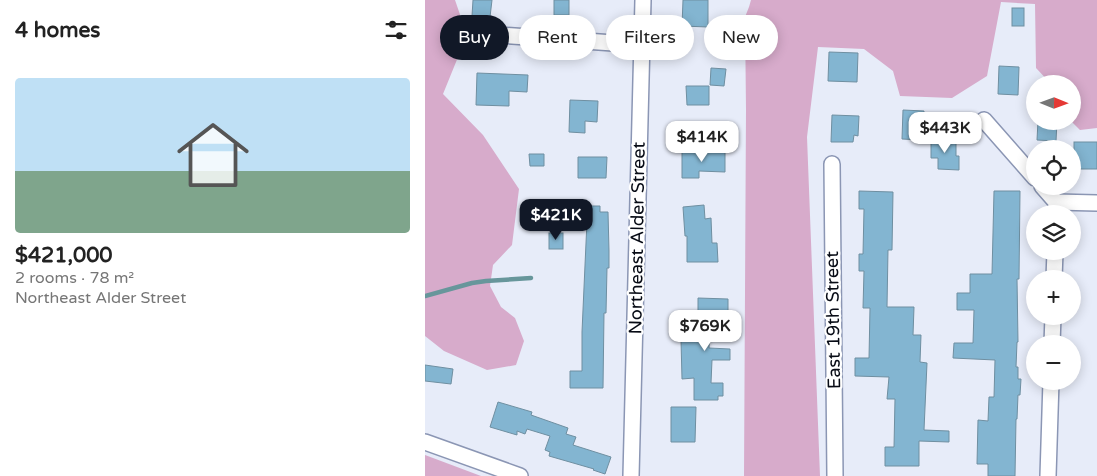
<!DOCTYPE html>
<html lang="en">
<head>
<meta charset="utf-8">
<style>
	body { margin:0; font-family:"Varela Round",sans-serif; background:#f2f2f2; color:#222; height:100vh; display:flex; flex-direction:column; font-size:19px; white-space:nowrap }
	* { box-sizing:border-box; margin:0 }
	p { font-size:16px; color:#767676 }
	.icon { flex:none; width:28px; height:28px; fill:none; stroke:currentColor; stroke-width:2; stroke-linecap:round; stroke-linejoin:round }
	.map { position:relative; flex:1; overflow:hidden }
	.drawer { display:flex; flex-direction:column; background:#fff; width:425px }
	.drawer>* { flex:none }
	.banner { position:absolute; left:15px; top:15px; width:475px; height:45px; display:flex; gap:10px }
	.needle { width:32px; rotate:91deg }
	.tools { position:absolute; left:601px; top:75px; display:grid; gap:10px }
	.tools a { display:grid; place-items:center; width:55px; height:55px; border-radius:50%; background:#fff; box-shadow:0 2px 12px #0003; font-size:25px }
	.price { position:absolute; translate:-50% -42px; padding:0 11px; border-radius:10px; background:#fff; color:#222; font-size:16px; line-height:32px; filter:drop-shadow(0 1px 2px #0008) }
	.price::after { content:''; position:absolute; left:50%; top:30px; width:15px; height:11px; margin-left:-8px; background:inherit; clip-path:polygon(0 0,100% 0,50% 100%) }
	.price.on { background:#111827; color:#fff }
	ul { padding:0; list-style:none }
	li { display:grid; align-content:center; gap:10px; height:265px; padding:0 15px }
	li span { display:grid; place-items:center; height:155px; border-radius:5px; color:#555 }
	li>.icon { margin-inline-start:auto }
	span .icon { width:90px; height:90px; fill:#fffc; stroke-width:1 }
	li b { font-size:21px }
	h2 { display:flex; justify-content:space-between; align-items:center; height:60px; padding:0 15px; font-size:21px }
	.tag { padding:0 18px; border-radius:22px; background:#fff; box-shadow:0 2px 12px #0003; font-size:18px; line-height:45px }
	.tag.on { background:#111827; color:#fff }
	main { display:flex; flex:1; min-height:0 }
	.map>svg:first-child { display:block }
</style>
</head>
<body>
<main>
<section class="drawer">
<h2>4 homes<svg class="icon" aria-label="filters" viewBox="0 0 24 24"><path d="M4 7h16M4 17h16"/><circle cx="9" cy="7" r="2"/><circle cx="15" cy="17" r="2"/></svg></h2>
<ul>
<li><span style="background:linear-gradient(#bfe0f5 60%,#7fa58c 0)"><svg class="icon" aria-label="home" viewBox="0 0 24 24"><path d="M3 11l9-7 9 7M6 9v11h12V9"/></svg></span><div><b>$421,000</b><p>2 rooms · 78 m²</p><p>Northeast Alder Street</p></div></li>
</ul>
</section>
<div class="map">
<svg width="672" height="476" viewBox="0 0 672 476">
	<rect width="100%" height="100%" fill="#e7ecf9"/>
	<!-- green -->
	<g fill="#d7abcb">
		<polygon points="0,0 30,0 42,35 18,94 58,135 94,189 87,245 68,265 65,286 76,307 90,318 99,341 91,365 62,370 19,351 0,336"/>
		<polygon points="326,0 672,0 672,128 655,130 646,121 648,121 648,84 626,84 611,68 610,4 576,2 562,76 527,98 475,96 468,71 439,49 393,47 382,137 395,476 319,476 321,110 320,17 324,7"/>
		<polygon points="0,455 56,476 0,476"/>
	</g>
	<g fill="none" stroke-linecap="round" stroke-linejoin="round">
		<!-- stream -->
		<polyline stroke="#67969b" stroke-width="4.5" points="0,296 47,283 61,281 106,278"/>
	</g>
	<!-- building -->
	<g fill="#83b5d1" stroke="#6f8fa1">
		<polygon points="48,0 67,0 65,17 47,16"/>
		<rect x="129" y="0" width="15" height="15"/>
		<polygon points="258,0 283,0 283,27 257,26"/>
		<rect x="587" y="8" width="12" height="18"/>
		<polygon points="404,52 433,53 432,82 403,81"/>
		<polygon points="574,66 594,67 593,95 573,94"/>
		<polygon points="286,68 301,69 299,86 285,85"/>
		<polygon points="52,73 103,75 102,92 84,91 84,106 51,105"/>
		<polygon points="261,86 284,86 284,105 262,105"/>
		<polygon points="145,100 173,101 172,122 160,121 160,133 144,132"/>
		<polygon points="478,110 499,111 497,140 477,139"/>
		<polygon points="407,115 434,116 433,136 429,135 428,142 406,142"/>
		<polygon points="613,121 632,121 631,141 612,140"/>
		<polygon points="506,139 531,140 531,156 534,156 534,170 513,169 513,158 506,158"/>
		<rect x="649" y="142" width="23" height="27"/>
		<polygon points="257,152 300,152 300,172 274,171 274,178 257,178"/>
		<polygon points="104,154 119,154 119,166 105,166"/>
		<polygon points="153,157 182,157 181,178 153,178"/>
		<polygon points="434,191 468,192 467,250 463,250 462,307 489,307 488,335 496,335 495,362 502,363 499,430 524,431 524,442 494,441 494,466 460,466 460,447 469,447 470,399 462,399 464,377 430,376 430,358 444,358 445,308 438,308 439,271 434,271 434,254 438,254 439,209 434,209"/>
		<polygon points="569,191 595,191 594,279 592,279 593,342 592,342 591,367 593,367 593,379 596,379 595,395 593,395 592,419 591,419 590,476 563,476 563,464 552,464 553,420 563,421 564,397 569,397 570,360 528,358 529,343 548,343 549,310 532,310 532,293 545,293 545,274 567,274"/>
		<polygon points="279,205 280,219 286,218 287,243 292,243 293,262 262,262 262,236 260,236 258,207"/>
		<polygon points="159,206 175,206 175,212 183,212 184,251 184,268 182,268 181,313 179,313 178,388 145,388 145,371 157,371 157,332 162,221 159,221"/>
		<rect x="124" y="233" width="14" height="16"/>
		<polygon points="273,298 303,299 303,317 285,317 284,348 305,349 305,360 287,360 286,383 298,383 298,396 293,396 293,400 269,400 269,378 257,379 256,340 273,340"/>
		<polygon points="0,365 28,369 26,384 0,381"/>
		<polygon points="73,402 107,412 106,415 143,428 141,434 151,437 148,445 186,457 180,474 168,470 169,469 124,456 125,452 120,450 125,436 102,429 100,434 92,431 92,435 65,427"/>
		<polygon points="246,407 271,407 270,442 246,442"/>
	</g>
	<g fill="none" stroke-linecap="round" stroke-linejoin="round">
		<!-- minor casing -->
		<g stroke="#8b96b4" stroke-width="18">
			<g id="minor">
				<polyline points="60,34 217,45"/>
				<polyline points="559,120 610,178"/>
				<polyline points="407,164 410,476"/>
				<polyline points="617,186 631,202 631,214"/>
				<polyline points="631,202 672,203"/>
				<polyline points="629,279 630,251"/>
				<polyline points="627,344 628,316"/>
				<polyline points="0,442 95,476"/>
				<polyline points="206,476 218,0"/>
				<polyline points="623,476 626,381"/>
			</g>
		</g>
		<!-- minor -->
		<use href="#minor" stroke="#fff" stroke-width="15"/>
	</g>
	<g text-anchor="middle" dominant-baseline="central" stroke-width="4.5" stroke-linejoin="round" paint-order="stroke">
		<!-- street labels -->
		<g font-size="18" fill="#070b15" stroke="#fff">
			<text transform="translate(212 238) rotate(-89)">Northeast Alder Street</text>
			<text transform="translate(408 320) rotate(-91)">East 19th Street</text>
		</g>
	</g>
</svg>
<div class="tools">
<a><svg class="needle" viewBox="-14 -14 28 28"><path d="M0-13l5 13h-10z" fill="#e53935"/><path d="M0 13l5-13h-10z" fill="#767676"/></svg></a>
<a><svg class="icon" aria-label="locate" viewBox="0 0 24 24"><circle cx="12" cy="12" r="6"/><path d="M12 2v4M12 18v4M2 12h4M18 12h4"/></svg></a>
<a><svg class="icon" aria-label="layers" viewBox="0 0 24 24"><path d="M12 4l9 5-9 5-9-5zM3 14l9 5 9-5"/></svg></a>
<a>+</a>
<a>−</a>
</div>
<b class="price" style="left:520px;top:154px">$443K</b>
<b class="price" style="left:277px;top:163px">$414K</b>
<b class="price on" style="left:131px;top:241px">$421K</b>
<b class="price" style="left:280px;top:352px">$769K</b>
<div class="banner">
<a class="tag on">Buy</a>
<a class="tag">Rent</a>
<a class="tag">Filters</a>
<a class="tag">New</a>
</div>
</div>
</main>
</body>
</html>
